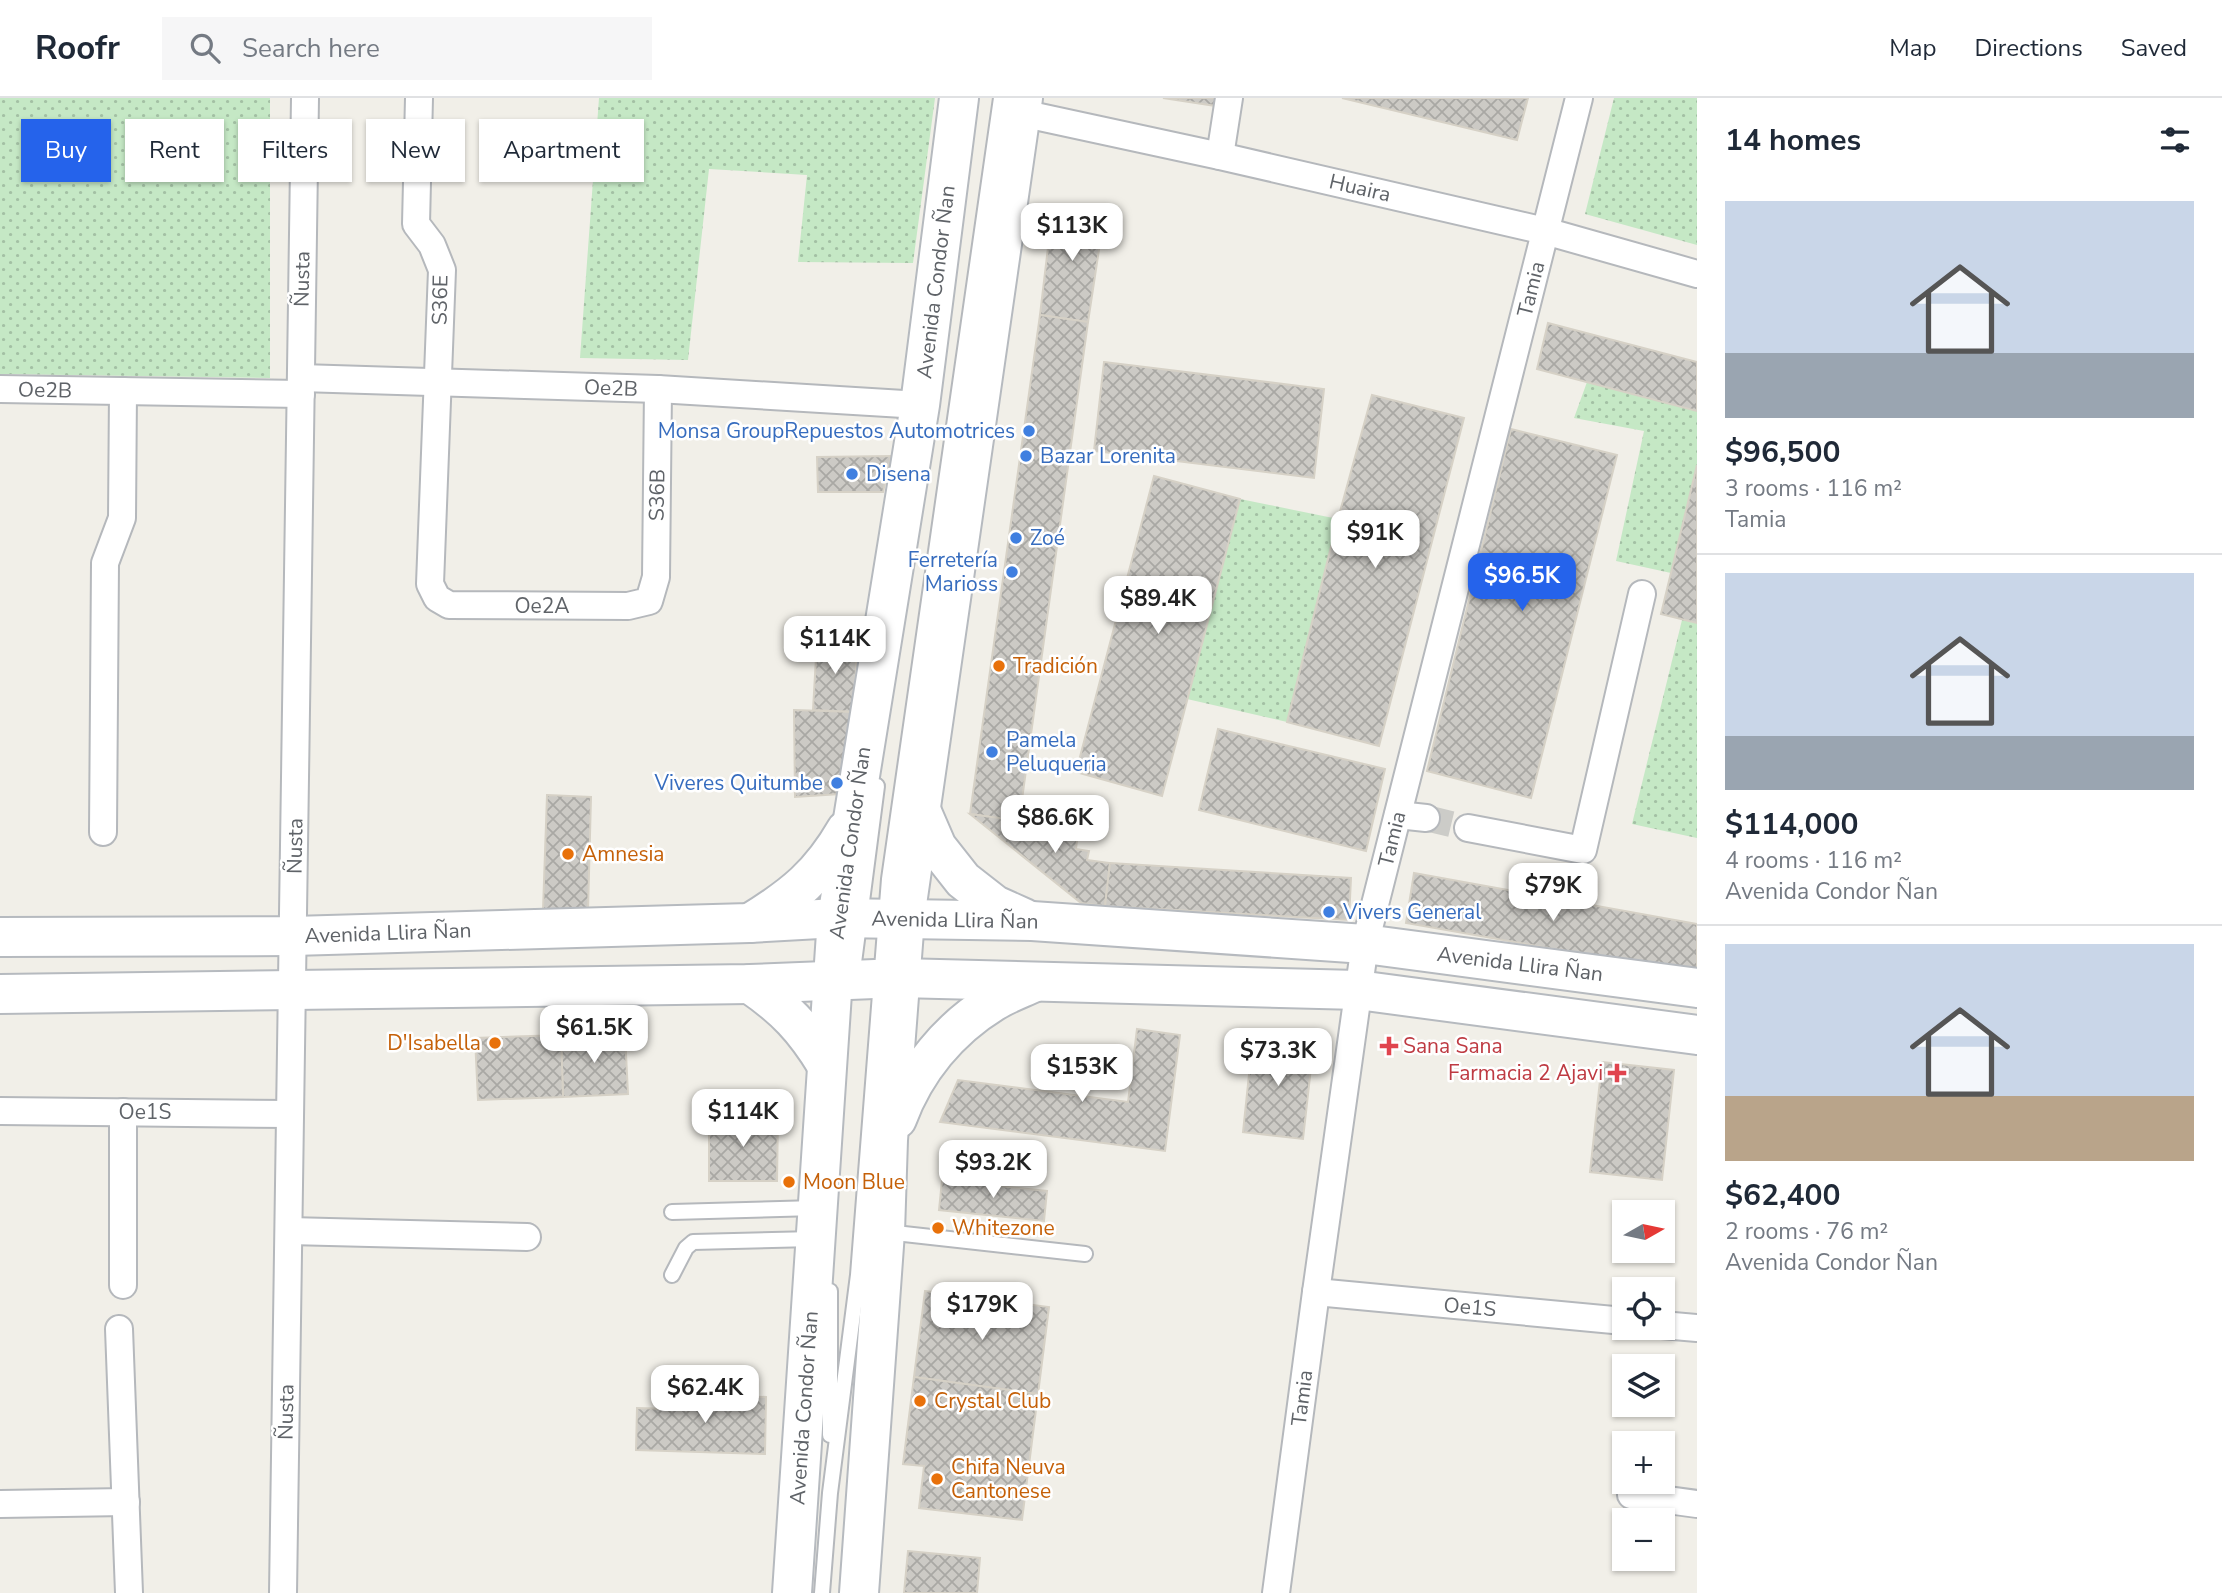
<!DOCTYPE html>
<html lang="en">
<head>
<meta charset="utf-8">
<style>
	body { margin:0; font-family:"Nunito Sans",sans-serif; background:#f6f6f7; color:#1f2937; height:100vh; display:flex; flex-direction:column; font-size:26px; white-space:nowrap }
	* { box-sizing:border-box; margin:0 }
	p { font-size:23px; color:#747a83 }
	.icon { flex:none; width:38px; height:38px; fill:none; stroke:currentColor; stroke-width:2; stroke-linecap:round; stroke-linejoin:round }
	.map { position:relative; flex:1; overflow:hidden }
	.details { display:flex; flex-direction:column; background:#fff; width:525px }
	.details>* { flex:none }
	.guide { position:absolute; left:21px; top:21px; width:665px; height:63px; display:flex; gap:14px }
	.needle { width:46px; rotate:81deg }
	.controls { position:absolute; left:1612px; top:1102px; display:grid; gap:14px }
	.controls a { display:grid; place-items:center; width:63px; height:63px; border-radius:0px; background:#fff; box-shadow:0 2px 5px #0004; font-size:35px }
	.price { position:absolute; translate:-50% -60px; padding:0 16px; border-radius:14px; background:#fff; color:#222; font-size:23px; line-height:46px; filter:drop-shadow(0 2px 4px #0008) }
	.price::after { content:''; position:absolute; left:50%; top:42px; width:21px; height:16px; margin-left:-10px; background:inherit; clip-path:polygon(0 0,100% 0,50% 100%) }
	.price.active { background:#2563eb; color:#fff }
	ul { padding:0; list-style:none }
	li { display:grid; align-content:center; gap:14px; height:371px; padding:0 28px }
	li+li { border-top:2px solid #e0e1e3 }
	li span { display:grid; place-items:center; height:217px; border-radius:0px; color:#555 }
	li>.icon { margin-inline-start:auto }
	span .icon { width:126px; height:126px; fill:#fffc; stroke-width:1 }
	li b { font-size:30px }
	h2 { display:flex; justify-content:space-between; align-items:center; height:84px; padding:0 28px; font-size:30px }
	.pill { padding:0 24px; border-radius:0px; background:#fff; box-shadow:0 2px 5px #0004; font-size:24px; line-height:63px }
	.pill.active { background:#2563eb; color:#fff }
	header { display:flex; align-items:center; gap:42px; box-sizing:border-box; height:98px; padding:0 35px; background:#fff; border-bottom:2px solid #e0e1e3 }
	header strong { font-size:33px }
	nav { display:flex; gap:38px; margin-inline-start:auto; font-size:24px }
	.search { width:490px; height:63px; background:#f6f6f7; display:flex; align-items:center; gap:18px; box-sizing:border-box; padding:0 24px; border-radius:0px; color:#747a83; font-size:26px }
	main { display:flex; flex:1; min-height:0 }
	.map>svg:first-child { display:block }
</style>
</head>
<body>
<header>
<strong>Roofr</strong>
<div class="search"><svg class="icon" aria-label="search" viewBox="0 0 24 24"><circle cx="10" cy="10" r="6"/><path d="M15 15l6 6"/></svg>Search here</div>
<nav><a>Map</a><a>Directions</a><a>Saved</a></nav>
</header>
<main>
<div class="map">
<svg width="1697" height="1495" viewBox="0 0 1697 1495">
	<defs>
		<pattern id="park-dots" width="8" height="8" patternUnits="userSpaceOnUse" patternTransform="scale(1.75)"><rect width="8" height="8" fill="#c5e8c5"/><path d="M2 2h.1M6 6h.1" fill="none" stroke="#a3c0a4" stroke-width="1.8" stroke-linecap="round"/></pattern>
		<pattern id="building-cross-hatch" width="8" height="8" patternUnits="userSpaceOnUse" patternTransform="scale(1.75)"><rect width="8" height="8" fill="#cccac5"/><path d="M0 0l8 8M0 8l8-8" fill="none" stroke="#a9a8a4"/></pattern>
	</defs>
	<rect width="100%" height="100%" fill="#f1efe8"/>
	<!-- park -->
	<g fill="url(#park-dots)">
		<polygon points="0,0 270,0 270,280 0,276"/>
		<polygon points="599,0 935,0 913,165 798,164 807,77 709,71 688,262 580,260"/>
		<polygon points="1614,0 1697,0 1697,147 1585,116"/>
		<polygon points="1587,284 1697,313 1697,367 1671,475 1616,463 1644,333 1574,320"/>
		<polygon points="1240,401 1338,421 1287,624 1187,601"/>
		<polygon points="1682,522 1697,525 1697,740 1632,726"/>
	</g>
	<!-- building -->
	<g fill="url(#building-cross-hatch)" stroke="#d6d1c6" stroke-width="2">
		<polygon points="1163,0 1217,0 1216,8"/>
		<polygon points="1342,0 1528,0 1517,42"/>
		<polygon points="1069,107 1105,112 1088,224 1040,217 1051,124"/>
		<polygon points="1040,217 1088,224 1019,723 970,716"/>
		<polygon points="1548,225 1697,264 1697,313 1537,271"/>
		<polygon points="1104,264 1324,291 1314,380 1094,353"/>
		<polygon points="1372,297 1464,320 1379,648 1287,624 1338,421"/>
		<polygon points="1511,331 1617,357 1531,700 1427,673"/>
		<polygon points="891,358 883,394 818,394 817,359"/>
		<polygon points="1697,367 1697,525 1661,516"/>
		<polygon points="1154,378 1240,401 1162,698 1076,674"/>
		<polygon points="817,542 857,544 854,614 813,612"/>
		<polygon points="794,612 854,614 840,696 795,699"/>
		<polygon points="1218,631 1385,671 1366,753 1199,712"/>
		<polygon points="547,697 591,699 588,814 543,812"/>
		<polygon points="970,716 1019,723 1079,725 1076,751 1089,753 1087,762 1110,765 1105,808 1081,805"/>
		<polygon points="1110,765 1351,780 1349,822 1105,808"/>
		<polygon points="1414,775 1697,826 1697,876 1406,825"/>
		<polygon points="1137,931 1180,937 1165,1053 940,1024 958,982 1128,1004"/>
		<polygon points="625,935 628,996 563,999 561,937"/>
		<polygon points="561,937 563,999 478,1002 475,940"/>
		<polygon points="1253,938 1302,943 1313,952 1303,1041 1243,1034"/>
		<polygon points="1602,964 1674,972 1662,1082 1590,1074"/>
		<polygon points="778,1019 777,1083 709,1083 709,1020"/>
		<polygon points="942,1082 1047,1093 1044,1123 939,1112"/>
		<polygon points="925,1193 1049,1209 1038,1296 914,1279"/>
		<polygon points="914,1279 1038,1296 1022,1422 919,1410 924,1368 903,1366"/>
		<polygon points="671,1296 766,1299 765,1356 636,1352 637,1310 671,1311"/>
		<polygon points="908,1453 980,1460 977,1495 904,1495"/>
	</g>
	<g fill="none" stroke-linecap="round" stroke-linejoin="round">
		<!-- street-tunnel -->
		<polyline stroke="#ccccc8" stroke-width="26" stroke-dasharray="26 13" stroke-linecap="butt" points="1426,720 1468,730"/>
		<!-- lane casing -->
		<g stroke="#b5b8bc" stroke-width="18">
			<g id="lane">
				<polyline points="852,880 877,688"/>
				<polyline points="672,1114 816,1110"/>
				<polyline points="886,1134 1085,1156"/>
				<polyline points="672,1177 686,1150 693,1144 814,1141"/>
				<polyline points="830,1337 830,1193"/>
				<polyline points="822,1495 830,1395 858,1177 889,781 1001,0"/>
			</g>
		</g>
		<!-- street casing -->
		<g stroke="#b5b8bc" stroke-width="30">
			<g id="street">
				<polyline points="419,0 416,126 432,147 442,172 430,486 437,500 449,507 628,508 649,503 656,479 658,291"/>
				<polyline points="1021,15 1220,58 1545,133 1697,176"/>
				<polyline points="1220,58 1229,0"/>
				<polyline points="301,280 658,291 920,307"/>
				<polyline points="0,291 301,296"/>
				<polyline points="1398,717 1426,720"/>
				<polyline points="1468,730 1583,752 1642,496"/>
				<polyline points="103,734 105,465 122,420 123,293"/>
				<polyline points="0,1013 290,1016"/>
				<polyline points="289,1133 527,1139"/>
				<polyline points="123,1187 123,1014"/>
				<polyline points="1316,1194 1624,1223"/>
				<polyline points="1662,1227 1697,1230"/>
				<polyline points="119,1231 129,1495"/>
				<polyline points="1631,1397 1697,1406"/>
				<polyline points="0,1406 126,1404"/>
				<polyline points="283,1495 305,0"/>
				<polyline points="1276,1495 1316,1194 1365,846 1579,0"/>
			</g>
		</g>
		<!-- secondary casing -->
		<g stroke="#b6babf" stroke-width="42">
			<g id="secondary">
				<polyline points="921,712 937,749 963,782 995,807 1024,820"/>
				<path d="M750,825c44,-27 70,-48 96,-93"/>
				<polyline points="0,839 293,838 749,825 837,820 1032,823 1365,846 1697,890"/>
				<path d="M750,886c35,24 54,44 76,80"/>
				<polyline points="0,896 750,886 900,880 1358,892 1697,937"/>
				<path d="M897,1021c18,-49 52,-90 96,-117 13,-8 27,-13 40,-19"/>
				<polyline points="792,1495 837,820 920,307 959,0"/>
				<polyline points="859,1495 885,1134 888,1042 905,820 1023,0"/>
			</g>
		</g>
		<!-- lane -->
		<use href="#lane" stroke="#fff" stroke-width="14"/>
		<!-- street -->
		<use href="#street" stroke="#fff" stroke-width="26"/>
		<!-- secondary -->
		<use href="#secondary" stroke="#fff" stroke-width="38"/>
	</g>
	<!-- markers -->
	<g fill="#3f7fe0" stroke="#fff" stroke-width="2.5">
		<circle cx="1029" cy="333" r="7"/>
		<circle cx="1026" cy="358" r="7"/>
		<circle cx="852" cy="376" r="7"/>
		<circle cx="1016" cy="440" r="7"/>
		<circle cx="1012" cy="474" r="7"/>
		<circle cx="992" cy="654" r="7"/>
		<circle cx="837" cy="685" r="7"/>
		<circle cx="1329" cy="814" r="7"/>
	</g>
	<g fill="#e8710a" stroke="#fff" stroke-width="2.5">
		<circle cx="999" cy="568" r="7"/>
		<circle cx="568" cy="756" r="7"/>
		<circle cx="495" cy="945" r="7"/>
		<circle cx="789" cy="1084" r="7"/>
		<circle cx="938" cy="1130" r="7"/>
		<circle cx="920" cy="1303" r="7"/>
		<circle cx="937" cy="1381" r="7"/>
	</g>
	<g fill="#e0444e" stroke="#fff" stroke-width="2.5">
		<path d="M1385.5 937.5h7v7h7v7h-7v7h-7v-7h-7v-7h7z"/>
		<path d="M1613.5 964.5h7v7h7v7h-7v7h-7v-7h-7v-7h7z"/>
	</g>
	<g text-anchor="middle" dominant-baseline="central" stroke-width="5" stroke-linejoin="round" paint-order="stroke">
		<!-- street labels -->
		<g font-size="21" fill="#5f6368" stroke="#fff">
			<text transform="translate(1360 90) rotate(13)">Huaira</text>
			<text transform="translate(302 181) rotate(-89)">Ñusta</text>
			<text transform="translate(936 184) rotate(-83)">Avenida Condor Ñan</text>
			<text transform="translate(1531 191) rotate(-76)">Tamia</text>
			<text transform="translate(440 202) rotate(-89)">S36E</text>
			<text transform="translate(611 290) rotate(2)">Oe2B</text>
			<text transform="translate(45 292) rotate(1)">Oe2B</text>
			<text transform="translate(657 397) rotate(-89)">S36B</text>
			<text x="542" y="508">Oe2A</text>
			<text transform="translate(1392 741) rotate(-76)">Tamia</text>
			<text transform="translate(850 745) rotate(-82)">Avenida Condor Ñan</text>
			<text transform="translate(295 748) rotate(-89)">Ñusta</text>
			<text transform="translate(955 822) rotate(1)">Avenida Llira Ñan</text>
			<text transform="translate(388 835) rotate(-2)">Avenida Llira Ñan</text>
			<text transform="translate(1520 866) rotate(7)">Avenida Llira Ñan</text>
			<text x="145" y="1014">Oe1S</text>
			<text transform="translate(1470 1209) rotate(5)">Oe1S</text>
			<text transform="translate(1302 1300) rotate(-83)">Tamia</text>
			<text transform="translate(804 1310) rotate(-86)">Avenida Condor Ñan</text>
			<text transform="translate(286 1314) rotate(-89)">Ñusta</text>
		</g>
		<!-- shop labels -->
		<g font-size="21" fill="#366cbe" stroke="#fff" text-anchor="start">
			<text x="1015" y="333" text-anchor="end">Monsa GroupRepuestos Automotrices</text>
			<text x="1040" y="358">Bazar Lorenita</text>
			<text x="866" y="376">Disena</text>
			<text x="1030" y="440">Zoé</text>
			<text x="998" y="462" text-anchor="end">Ferretería<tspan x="998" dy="24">Marioss</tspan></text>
			<text x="1006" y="642">Pamela<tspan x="1006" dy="24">Peluqueria</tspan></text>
			<text x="823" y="685" text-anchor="end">Viveres Quitumbe</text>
			<text x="1343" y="814">Vivers General</text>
		</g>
		<!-- food labels -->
		<g font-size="21" fill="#c56008" stroke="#fff" text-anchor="start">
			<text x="1013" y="568">Tradición</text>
			<text x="582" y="756">Amnesia</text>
			<text x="481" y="945" text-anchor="end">D'Isabella</text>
			<text x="803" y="1084">Moon Blue</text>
			<text x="952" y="1130">Whitezone</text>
			<text x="934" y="1303">Crystal Club</text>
			<text x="951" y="1369">Chifa Neuva<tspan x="951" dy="24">Cantonese</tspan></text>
		</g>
		<!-- health labels -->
		<g font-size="21" fill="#be3a42" stroke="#fff" text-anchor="start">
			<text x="1403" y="948">Sana Sana</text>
			<text x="1603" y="975" text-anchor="end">Farmacia 2 Ajavi</text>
		</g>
	</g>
</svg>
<div class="controls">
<a><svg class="needle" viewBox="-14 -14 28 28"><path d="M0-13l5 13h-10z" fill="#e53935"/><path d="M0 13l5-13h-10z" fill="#747a83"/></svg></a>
<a><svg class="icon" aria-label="locate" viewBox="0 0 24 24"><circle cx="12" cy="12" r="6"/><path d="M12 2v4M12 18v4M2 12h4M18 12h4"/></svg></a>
<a><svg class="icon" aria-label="layers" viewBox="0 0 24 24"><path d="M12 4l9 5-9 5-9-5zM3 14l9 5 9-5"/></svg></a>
<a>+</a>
<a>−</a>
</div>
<b class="price" style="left:1072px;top:165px">$113K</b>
<b class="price" style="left:1375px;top:472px">$91K</b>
<b class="price active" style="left:1522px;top:515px">$96.5K</b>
<b class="price" style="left:1158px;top:538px">$89.4K</b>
<b class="price" style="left:835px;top:578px">$114K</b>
<b class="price" style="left:1055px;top:757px">$86.6K</b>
<b class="price" style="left:1553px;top:825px">$79K</b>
<b class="price" style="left:594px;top:967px">$61.5K</b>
<b class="price" style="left:1278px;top:990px">$73.3K</b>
<b class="price" style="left:1082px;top:1006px">$153K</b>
<b class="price" style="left:743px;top:1051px">$114K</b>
<b class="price" style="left:993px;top:1102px">$93.2K</b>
<b class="price" style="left:982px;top:1244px">$179K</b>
<b class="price" style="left:705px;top:1327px">$62.4K</b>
<div class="guide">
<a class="pill active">Buy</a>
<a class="pill">Rent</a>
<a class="pill">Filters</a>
<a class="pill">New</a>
<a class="pill">Apartment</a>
</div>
</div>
<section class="details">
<h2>14 homes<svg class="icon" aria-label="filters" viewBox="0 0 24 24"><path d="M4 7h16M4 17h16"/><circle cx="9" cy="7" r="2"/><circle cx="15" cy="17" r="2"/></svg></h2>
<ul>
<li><span style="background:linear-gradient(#c9d6e8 70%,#9aa5b1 0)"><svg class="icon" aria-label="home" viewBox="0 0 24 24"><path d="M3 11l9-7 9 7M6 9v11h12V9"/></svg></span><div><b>$96,500</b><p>3 rooms · 116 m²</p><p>Tamia</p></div></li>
<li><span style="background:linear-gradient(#c9d6e8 75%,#9aa5b1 0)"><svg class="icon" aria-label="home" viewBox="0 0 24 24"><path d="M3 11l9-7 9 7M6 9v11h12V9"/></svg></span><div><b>$114,000</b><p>4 rooms · 116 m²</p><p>Avenida Condor Ñan</p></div></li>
<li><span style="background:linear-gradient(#c9d6e8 70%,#b9a48a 0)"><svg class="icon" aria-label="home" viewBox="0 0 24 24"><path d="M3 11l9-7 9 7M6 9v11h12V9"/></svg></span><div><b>$62,400</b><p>2 rooms · 76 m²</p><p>Avenida Condor Ñan</p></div></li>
</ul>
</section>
</main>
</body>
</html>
